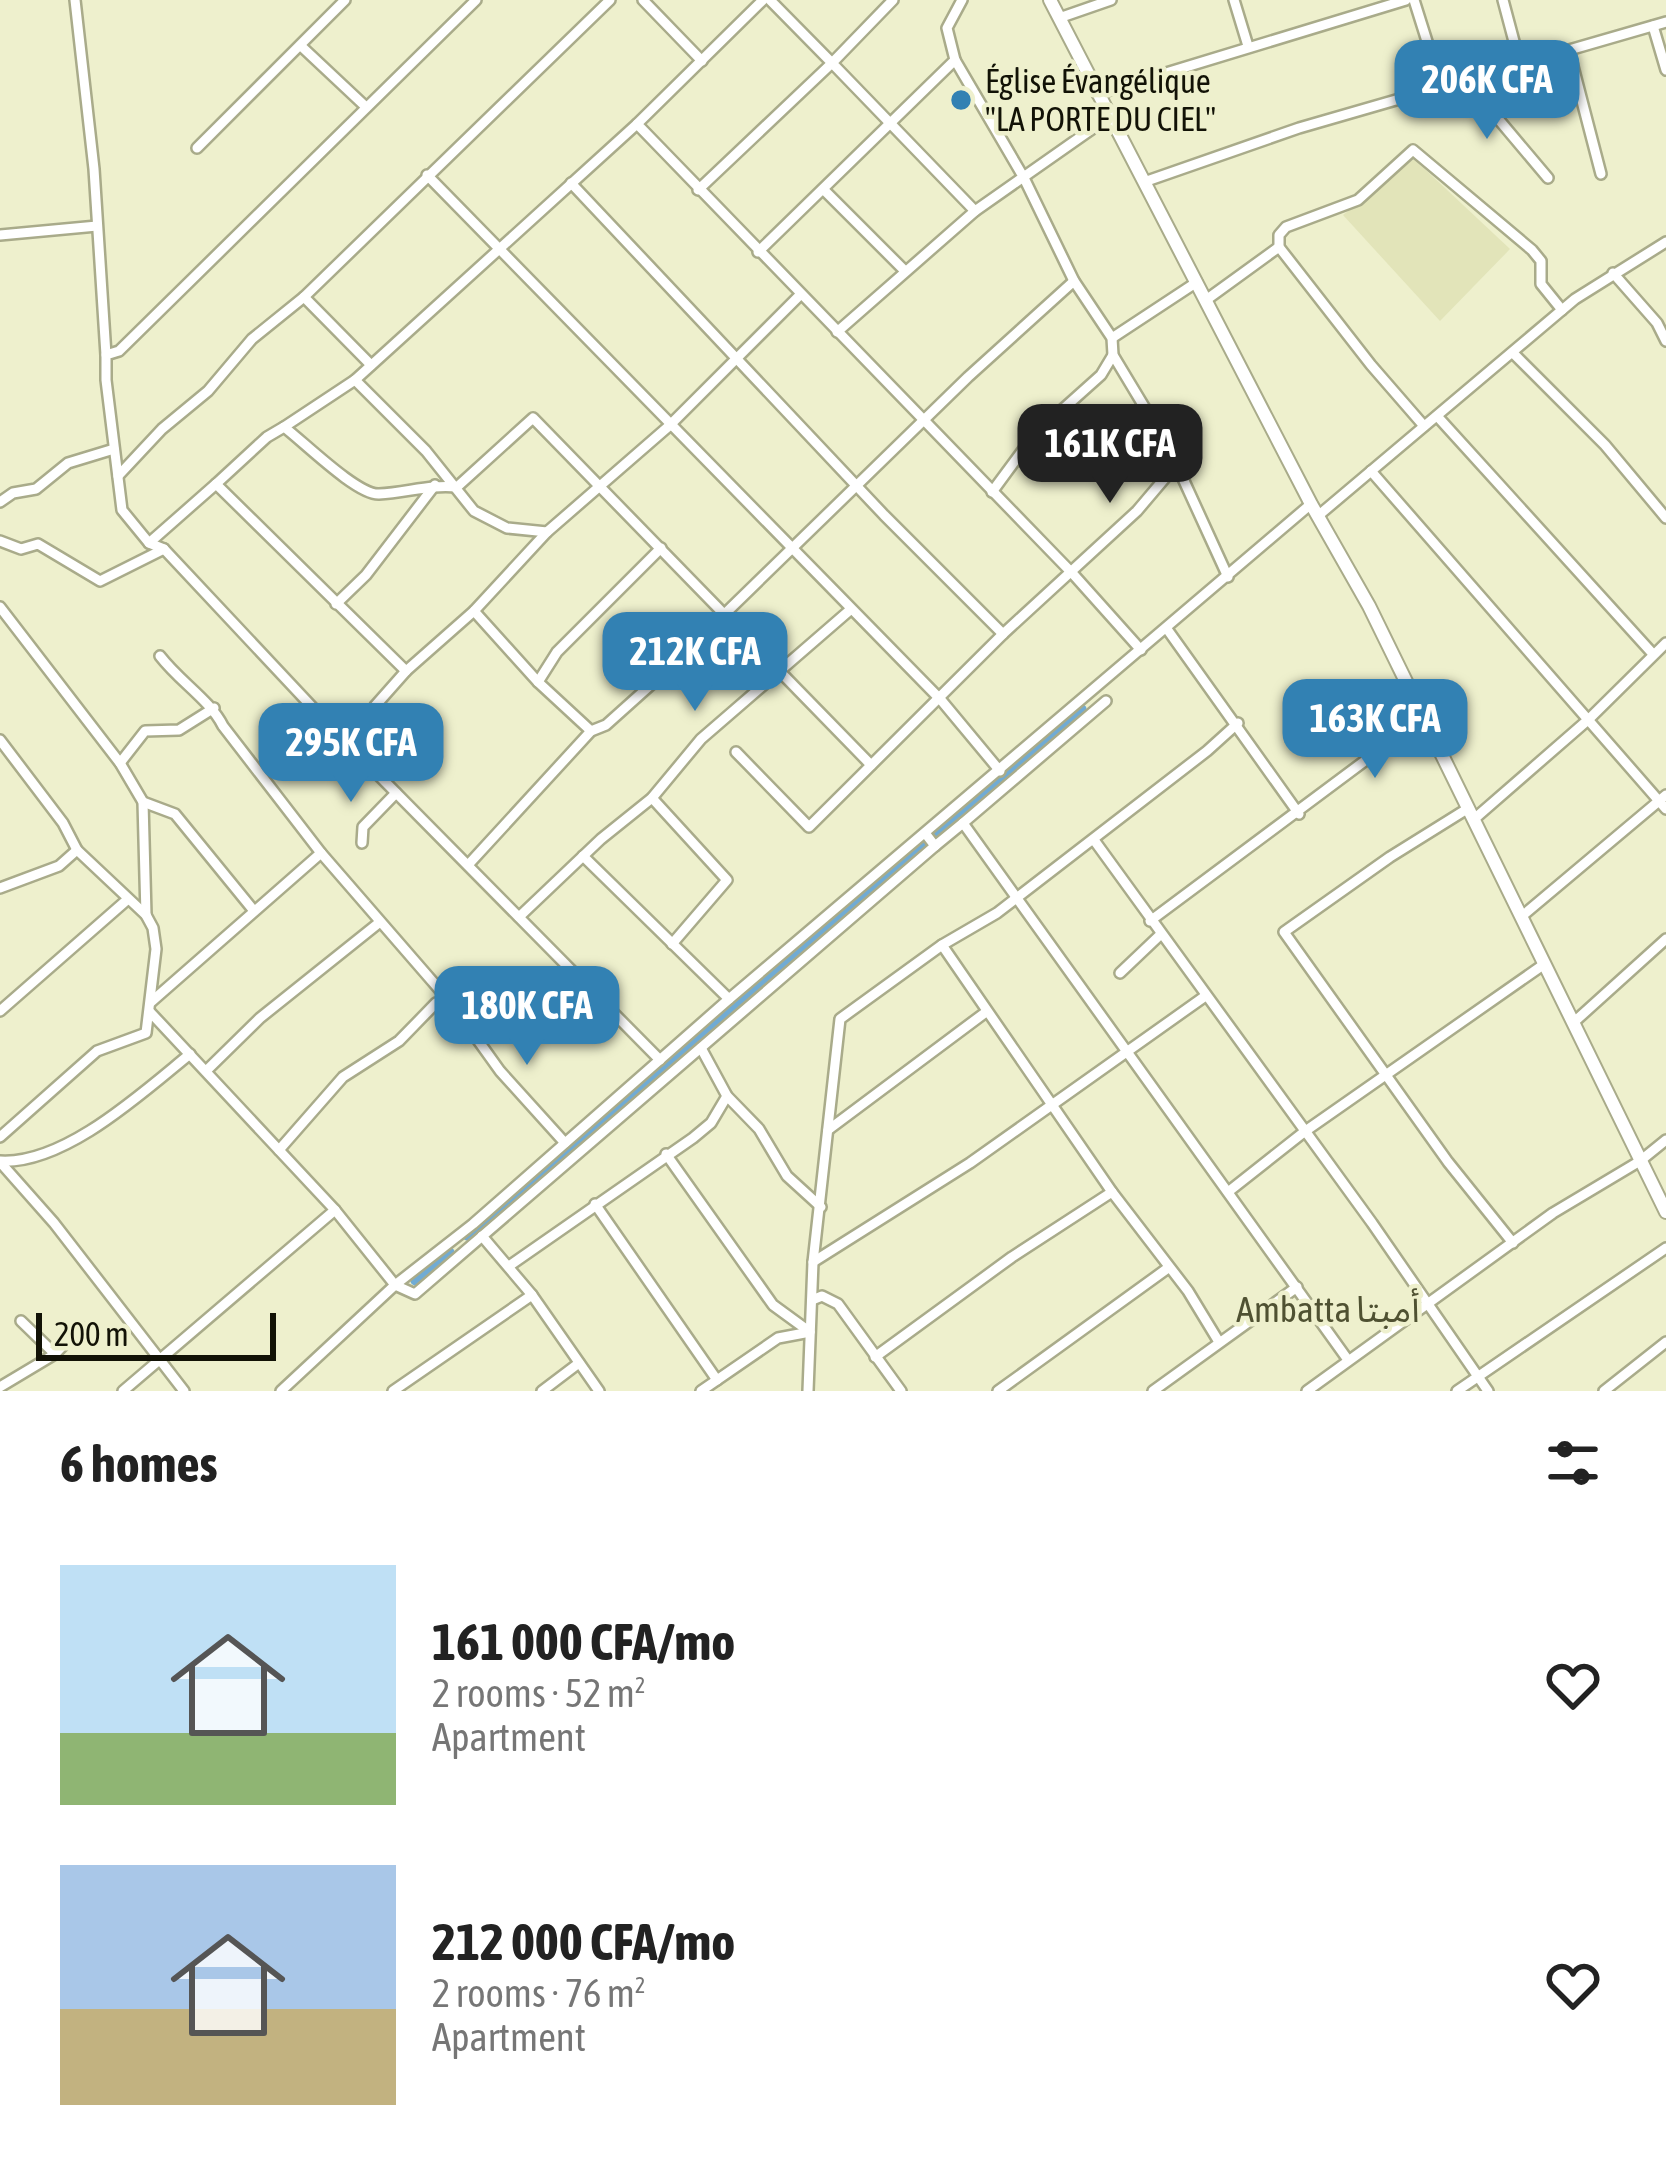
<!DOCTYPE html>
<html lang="en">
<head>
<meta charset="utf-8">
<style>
	body { margin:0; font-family:"Asap Condensed","Noto Sans Arabic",sans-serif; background:#f2f2f2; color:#222; height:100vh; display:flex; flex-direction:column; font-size:45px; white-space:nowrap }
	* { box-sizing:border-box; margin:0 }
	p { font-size:39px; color:#767676 }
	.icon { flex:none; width:66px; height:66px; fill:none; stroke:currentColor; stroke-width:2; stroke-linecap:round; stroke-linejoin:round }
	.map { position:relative; height:1391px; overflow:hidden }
	.drawer { display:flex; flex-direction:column; background:#fff; flex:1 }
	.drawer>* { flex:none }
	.scale { position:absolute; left:36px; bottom:30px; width:240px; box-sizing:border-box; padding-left:12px; border:6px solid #121206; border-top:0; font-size:33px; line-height:42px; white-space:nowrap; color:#121206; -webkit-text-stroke:9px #eef0cd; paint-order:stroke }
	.price { position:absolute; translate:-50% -102px; padding:0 27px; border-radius:24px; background:#3281b3; color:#fff; font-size:39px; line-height:78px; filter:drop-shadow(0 3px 6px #0008) }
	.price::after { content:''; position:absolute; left:50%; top:72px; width:36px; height:27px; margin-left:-18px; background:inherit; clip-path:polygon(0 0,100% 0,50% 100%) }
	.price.current { background:#222; color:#fff }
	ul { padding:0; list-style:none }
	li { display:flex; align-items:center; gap:36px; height:300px; padding:0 60px }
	li span { display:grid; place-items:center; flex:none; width:336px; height:240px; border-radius:0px; color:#555 }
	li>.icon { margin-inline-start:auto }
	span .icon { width:144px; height:144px; fill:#fffc; stroke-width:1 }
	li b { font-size:51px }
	h2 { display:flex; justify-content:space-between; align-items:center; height:144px; padding:0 60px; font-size:51px }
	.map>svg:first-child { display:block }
</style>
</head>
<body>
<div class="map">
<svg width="1666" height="1391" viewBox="0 0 1666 1391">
	<rect width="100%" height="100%" fill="#eef0cd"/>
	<!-- built -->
	<polygon fill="#e2e4b9" points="1414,159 1510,249 1440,321 1343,215"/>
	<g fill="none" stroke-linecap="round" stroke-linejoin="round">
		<!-- canal -->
		<g stroke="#70abd4" stroke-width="9">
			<polyline points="935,836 1082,709"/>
			<polyline points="862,898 927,843"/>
			<polyline points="467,1236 857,902"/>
			<polyline points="415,1281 450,1252"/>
		</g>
		<!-- street casing -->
		<g stroke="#a9ab8a" stroke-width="14">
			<g id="street">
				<polyline points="75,0 94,169 106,355"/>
				<polyline points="476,0 119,351 106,355 106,380 122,510 149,543 164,549 329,725 660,1060"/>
				<polyline points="643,0 702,61"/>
				<polyline points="763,0 637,124 1073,574 1141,650"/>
				<polyline points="893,0 832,63 975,211"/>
				<polyline points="1234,0 1248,46"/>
				<polyline points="1414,0 1442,89"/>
				<polyline points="1503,0 1520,64"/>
				<polyline points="1059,18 1111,0"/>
				<polyline points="1653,26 1666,70"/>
				<polyline points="301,46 366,107"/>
				<polyline points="1569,51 1601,174"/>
				<polyline points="955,60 1024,178 1074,281 1112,338 1113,355 1169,448 1228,577"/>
				<polyline points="1476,77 1489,108 1548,178"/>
				<polyline points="1097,94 1406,0"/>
				<polyline points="197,148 345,0"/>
				<polyline points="427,175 941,700 1000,771"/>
				<polyline points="1144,182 1299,128 1666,22"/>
				<polyline points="571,183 884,515 1003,634"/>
				<polyline points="698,190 832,63 770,0"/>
				<polyline points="824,190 905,271"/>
				<polyline points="0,235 97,226"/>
				<polyline points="758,252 955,60 947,28 962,0"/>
				<polyline points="1613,273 1657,323 1666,341"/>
				<polyline points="304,297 371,365"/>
				<polyline points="1206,300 1279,247"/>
				<polyline points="837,332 975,211 1109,117"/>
				<polyline points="1112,338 1197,282"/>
				<polyline points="1513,353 1605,445 1666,518"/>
				<polyline points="355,380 426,451 474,511 507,528 547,532"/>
				<polyline points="1437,416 1653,654"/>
				<polyline points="1424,426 1371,365 1279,247 1279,235 1286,227 1358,200 1413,150 1532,250 1541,261 1541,284 1562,310"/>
				<polyline points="284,427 355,380 637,124"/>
				<polyline points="1371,471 1666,809"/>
				<polyline points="118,476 162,429 208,391 252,339 304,297 610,0"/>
				<path d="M216,484l51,-47 17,-10c21,16 73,68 95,67 27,-1 51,-10 78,-7l76,-69 338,347"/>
				<polyline points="992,492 1034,435 1101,375 1113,355"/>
				<polyline points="0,502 13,493 36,489 68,463 114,449"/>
				<polyline points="1319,515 1575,299 1666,242"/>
				<polyline points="0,541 21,549 38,544 100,581 164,549"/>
				<polyline points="149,543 216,484 406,671"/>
				<polyline points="336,604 366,575 435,485"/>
				<polyline points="0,607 120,763 143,802 146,915"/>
				<polyline points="474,611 538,682 591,731"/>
				<polyline points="1167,629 1299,814"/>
				<path d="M160,656c20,26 50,44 63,70l98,127 131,151 48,67 65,72"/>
				<polyline points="538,682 557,652 661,548"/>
				<polyline points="0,740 63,823 77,850 146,915 153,928 156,949 146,1033 97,1051 0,1137"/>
				<polyline points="353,745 375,706 406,671 474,611 547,532 669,426 800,295"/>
				<polyline points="736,752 809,827 1003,634 1137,511 1176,465"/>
				<polyline points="120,763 145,731 179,730 214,708"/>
				<polyline points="652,798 727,880 672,944"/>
				<polyline points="143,802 175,814 254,911"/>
				<polyline points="1467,809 1390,857 1284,932 1448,1162 1513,1243"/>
				<polyline points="1473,820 1589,719 1666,643"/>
				<polyline points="963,823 1106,701"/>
				<polyline points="1094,840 1372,1223 1488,1391"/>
				<polyline points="362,843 363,827 396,793"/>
				<polyline points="935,846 963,823 1348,1360"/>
				<polyline points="583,856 729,999"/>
				<polyline points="468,865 591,731 606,725 664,673 968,377 1074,281"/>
				<polyline points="0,888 59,866 77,850"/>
				<polyline points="519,917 601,839 652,798 701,739 850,610"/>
				<polyline points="1521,917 1666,795"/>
				<polyline points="1150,921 1425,716"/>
				<polyline points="942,945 1112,1192 1188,1291 1219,1342"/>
				<polyline points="1120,973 1160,935"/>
				<polyline points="151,1002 321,853"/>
				<polyline points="0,1011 128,899"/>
				<polyline points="150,1012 335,1210 395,1285 415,1294 935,846 925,833"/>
				<polyline points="1573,1023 1666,939"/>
				<polyline points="701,1048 727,1096 759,1129 787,1176 821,1207"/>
				<polyline points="206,1071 260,1018 380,922"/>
				<polyline points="828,1130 986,1012"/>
				<polyline points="279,1150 343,1077 399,1041 436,1003 453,1007"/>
				<polyline points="666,1154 773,1305 810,1332"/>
				<path d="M0,1161c64,4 142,-68 190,-107"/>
				<polyline points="0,1162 54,1223 184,1391"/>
				<polyline points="1228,1192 1304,1132 1543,965"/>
				<polyline points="595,1204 717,1380"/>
				<polyline points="482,1236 532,1295 599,1391"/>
				<polyline points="813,1262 970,1163 1204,997"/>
				<polyline points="509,1266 693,1138 711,1123 727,1096"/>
				<polyline points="812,1300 822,1296 838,1304 901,1391"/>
				<polyline points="21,1321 55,1354"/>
				<polyline points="875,1357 1012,1257 1112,1192"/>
				<polyline points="0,1387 55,1354 81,1327"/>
				<polyline points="123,1391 335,1210"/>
				<polyline points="281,1391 395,1285 473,1224 729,999 1311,504"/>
				<polyline points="393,1391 532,1295"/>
				<polyline points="542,1391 579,1363"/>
				<polyline points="701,1391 778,1338 810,1332"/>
				<polyline points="808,1391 813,1262 840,1019 942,945 997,913 1207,751 1238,723"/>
				<polyline points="998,1391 1168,1268"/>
				<polyline points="1153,1391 1297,1287"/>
				<polyline points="1307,1391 1553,1213 1640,1161 1666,1140"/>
				<polyline points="1457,1391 1666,1248"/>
				<polyline points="1604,1391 1666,1342"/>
			</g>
		</g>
		<!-- secondary casing -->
		<g stroke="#a9ab8a" stroke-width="16">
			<polyline id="secondary" points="1050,0 1311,504 1369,606 1666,1212"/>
		</g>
		<!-- street -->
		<use href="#street" stroke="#fff" stroke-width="9"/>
		<!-- secondary -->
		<use href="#secondary" stroke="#fff" stroke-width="12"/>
	</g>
	<!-- markers -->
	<circle fill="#3281b3" stroke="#eef0cd" stroke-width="4.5" cx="961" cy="100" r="12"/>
	<g text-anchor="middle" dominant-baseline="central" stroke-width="9" stroke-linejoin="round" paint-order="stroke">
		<!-- poi labels -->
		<g font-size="33" fill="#121206" stroke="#eef0cd" text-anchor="start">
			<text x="985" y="81">Église Évangélique<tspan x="985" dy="38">"LA PORTE DU CIEL"</tspan></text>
		</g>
		<!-- neighbourhood labels -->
		<g font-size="36" fill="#4f5132" stroke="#eef0cd">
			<text x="1328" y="1309">Ambatta أمبتا</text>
		</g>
	</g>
</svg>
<div class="scale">200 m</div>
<b class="price" style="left:1487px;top:142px">206K CFA</b>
<b class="price current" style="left:1110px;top:506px">161K CFA</b>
<b class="price" style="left:695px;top:714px">212K CFA</b>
<b class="price" style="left:1375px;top:781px">163K CFA</b>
<b class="price" style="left:351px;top:805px">295K CFA</b>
<b class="price" style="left:527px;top:1068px">180K CFA</b>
</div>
<section class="drawer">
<h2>6 homes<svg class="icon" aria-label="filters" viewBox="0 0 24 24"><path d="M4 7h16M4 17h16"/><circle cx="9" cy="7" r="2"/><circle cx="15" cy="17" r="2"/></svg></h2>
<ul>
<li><span style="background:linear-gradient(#bfe0f5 70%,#8fb573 0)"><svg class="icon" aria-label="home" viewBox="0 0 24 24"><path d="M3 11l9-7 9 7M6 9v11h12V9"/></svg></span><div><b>161 000 CFA/mo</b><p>2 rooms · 52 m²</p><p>Apartment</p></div><svg class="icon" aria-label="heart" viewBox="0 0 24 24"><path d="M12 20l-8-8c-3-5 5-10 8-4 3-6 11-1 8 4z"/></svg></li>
<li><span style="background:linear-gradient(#a9c7e8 60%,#c2b280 0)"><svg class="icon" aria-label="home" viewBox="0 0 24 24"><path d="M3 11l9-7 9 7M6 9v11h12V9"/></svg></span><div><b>212 000 CFA/mo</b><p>2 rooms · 76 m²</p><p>Apartment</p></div><svg class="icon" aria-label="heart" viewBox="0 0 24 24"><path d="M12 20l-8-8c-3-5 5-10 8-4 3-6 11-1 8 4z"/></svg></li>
</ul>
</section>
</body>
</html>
